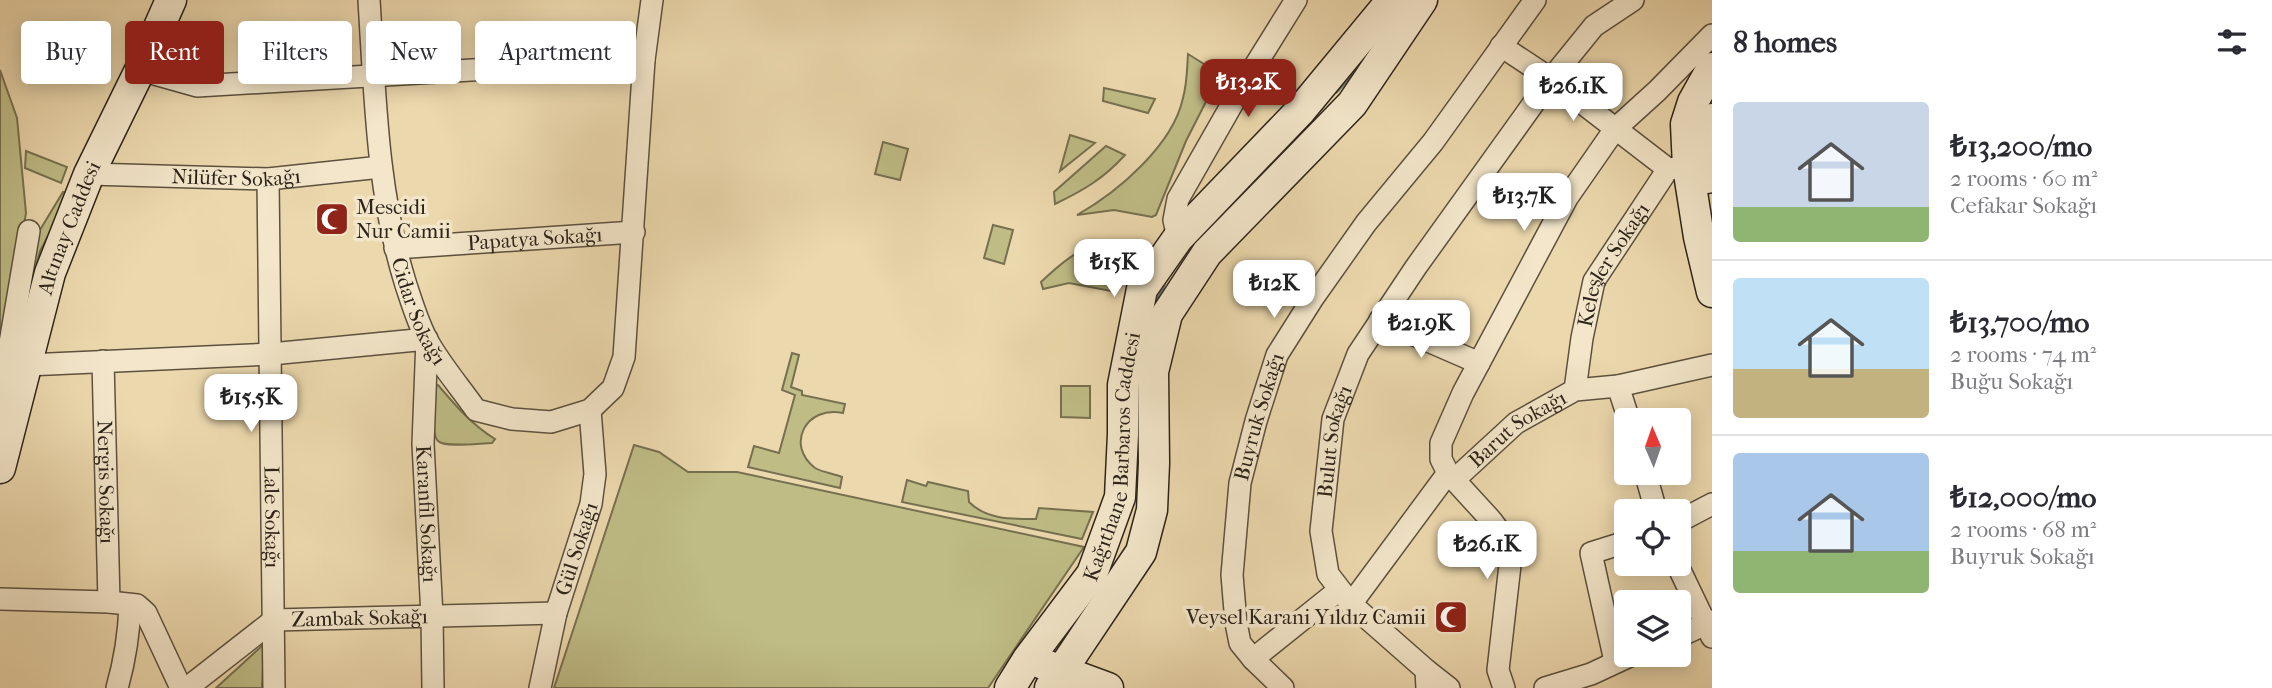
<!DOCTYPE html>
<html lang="en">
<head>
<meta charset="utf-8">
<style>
	body { margin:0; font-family:"IM FELL French Canon",serif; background:#f2f2f3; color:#2b2b33; height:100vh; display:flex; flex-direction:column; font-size:26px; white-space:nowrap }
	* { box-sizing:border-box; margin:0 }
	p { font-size:23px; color:#7c7c81 }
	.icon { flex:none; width:38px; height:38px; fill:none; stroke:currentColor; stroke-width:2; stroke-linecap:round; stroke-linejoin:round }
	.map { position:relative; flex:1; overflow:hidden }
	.panel { display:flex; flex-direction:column; background:#fff; width:560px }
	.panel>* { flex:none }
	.guide { position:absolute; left:21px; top:21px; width:665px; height:63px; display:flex; gap:14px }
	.needle { width:46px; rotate:358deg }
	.tools { position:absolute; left:1614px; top:408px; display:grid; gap:14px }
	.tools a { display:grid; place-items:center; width:77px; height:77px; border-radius:7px; background:#fff; box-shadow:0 4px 18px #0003; font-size:35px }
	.price { position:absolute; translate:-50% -60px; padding:0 16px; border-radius:14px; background:#fff; color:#222; font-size:23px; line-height:46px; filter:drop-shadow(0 2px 4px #0008) }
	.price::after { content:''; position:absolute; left:50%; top:42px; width:21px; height:16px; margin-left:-10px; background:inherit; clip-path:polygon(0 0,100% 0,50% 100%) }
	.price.selected { background:#8f2418; color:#fff }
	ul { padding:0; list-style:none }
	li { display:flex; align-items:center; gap:21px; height:175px; padding:0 21px }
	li+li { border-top:2px solid #e1e1e2 }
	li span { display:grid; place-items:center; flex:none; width:196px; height:140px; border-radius:7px; color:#555 }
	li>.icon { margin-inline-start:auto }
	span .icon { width:84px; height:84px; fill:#fffc; stroke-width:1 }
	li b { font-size:30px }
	h2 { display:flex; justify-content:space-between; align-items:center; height:84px; padding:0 21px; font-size:30px }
	.tag { padding:0 24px; border-radius:7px; background:#fff; box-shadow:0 4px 18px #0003; font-size:24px; line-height:63px }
	.tag.selected { background:#8f2418; color:#fff }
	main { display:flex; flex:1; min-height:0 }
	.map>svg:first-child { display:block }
</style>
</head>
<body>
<main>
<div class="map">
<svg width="1712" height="688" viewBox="0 0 1712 688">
	<rect width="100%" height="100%" fill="#ecd8ad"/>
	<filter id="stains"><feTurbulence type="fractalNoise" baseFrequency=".00286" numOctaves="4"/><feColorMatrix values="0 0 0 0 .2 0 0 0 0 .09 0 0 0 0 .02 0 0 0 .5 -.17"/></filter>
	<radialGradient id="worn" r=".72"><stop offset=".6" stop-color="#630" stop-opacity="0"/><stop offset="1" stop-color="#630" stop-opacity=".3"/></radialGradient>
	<!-- green -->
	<g fill="#bfbc85" stroke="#767050" stroke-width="2">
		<path d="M1188,54l32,20 -34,67 -30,74 -4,2 -38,-7 -37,5c41,-23 96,-70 106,-117 4,-14 4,-29 5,-44z"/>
		<polygon points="0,70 17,118 26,213 0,361"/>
		<polygon points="1104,88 1155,99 1148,113 1103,101"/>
		<polygon points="1070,135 1095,143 1060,171"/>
		<polygon points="883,142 908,149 900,180 875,174"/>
		<path d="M1106,146l19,9c-22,24 -41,35 -70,49l-1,-12z"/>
		<polygon points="26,151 67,167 61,183 25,168"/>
		<polygon points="63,192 70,194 40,251 8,376 32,243"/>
		<polygon points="993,225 1013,230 1004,264 984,258"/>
		<path d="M1101,241h7l26,15 -18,36 -47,-9 -26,6 -2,-7c19,-18 36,-32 60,-41z"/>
		<path d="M792,353l7,2 -8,32 11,4v4l43,9 -2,9c-37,-8 -58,32 -28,55 7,4 19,6 27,9l-2,11 -92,-21 6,-21 25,7 16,-58 -13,-5z"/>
		<path d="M438,385c17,20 34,40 57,54l-3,4c-11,0 -47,5 -54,-2 -7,-7 -6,-39 -7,-49l2,-6z"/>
		<polygon points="1061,386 1090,386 1090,418 1061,417"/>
		<polygon points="634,445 659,452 688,472 737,472 1084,547 988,688 554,688"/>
		<path d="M907,480l19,6 2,-4 40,9 1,11c18,18 43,17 67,17l3,-11 54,4 -11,27 -180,-37z"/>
		<polygon points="264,644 262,688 216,688"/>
	</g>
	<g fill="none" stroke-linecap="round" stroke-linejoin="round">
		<!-- stream -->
		<g stroke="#6d7d73" stroke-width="5">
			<polyline points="1336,91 1363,62"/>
			<polyline points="1152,312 1164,282"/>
		</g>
		<!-- street casing -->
		<g stroke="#5c513f" stroke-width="24">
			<g id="street">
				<path id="s1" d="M369,0c6,96 8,193 37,285 6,18 12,38 21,55 13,24 33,47 49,70l36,9 39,3 39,-12 23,-22 11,-31 20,-297 8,-60"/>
				<polyline points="1501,46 1551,79 1668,169"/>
				<polyline points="140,70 197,86 644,60"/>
				<path id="s2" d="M89,174l179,5 113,-12"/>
				<path id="s3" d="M268,179l6,509"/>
				<polyline points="1178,238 1174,220 1178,199 1243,85 1296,0"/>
				<path id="s4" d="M395,248l239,-16"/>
				<polyline points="1380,320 1479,363"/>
				<path id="s5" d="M103,361l6,241"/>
				<path id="s6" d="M27,365l244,-11 156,-15 -4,105 9,172 1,72"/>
				<polyline points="1618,386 1629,420"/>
				<path id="s7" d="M1575,390l7,-52 12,-57 74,-112 20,-2"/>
				<polyline points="0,402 29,231"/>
				<polyline points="1645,472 1656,511"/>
				<path id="s8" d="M1454,480l62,-57 59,-33 43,-4 94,-21"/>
				<polyline points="1678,522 1712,504"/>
				<polyline points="1677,564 1712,637"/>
				<polyline points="0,599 109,602 137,605 146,613 181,688"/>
				<polyline points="1351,604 1448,473"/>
				<polyline points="1678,637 1712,621"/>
				<polyline points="1253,659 1339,590"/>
				<polyline points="1615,661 1591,553 1626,542"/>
				<polyline points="1426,670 1449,688"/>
				<path d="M117,688c8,-28 12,-54 13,-83"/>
				<path id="s9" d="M187,688l87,-68 282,-7"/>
				<path id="s10" d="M540,688l16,-75 35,-109 4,-30 -5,-64"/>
				<path id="s11" d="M1283,688l-30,-29 -13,-16 -4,-20 -4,-48 8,-92 16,-62 21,-66 36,-57 53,-75 67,-81 102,-142"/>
				<path id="s12" d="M1427,688l-1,-18 -75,-66 -23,-30 -7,-43 12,-112 25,-65 58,-87 135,-188 43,-53 39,-26"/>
				<polyline points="1504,688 1498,670 1510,565 1506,540 1491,520 1448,473 1441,459 1441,443 1463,393 1567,198 1615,129 1657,91 1712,35"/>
				<polyline points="1545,688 1591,674 1634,654"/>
			</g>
		</g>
		<!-- secondary casing -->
		<g stroke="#2c241a" stroke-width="33">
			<g id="secondary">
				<polyline points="1712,68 1693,102 1686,124 1688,167 1699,237 1712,292"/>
				<polyline points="1707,178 1708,128 1712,119"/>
				<path id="s13" d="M0,468l50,-195 39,-99 51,-104 31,-70"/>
				<polyline points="1043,664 1108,688"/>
				<path id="s14" d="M1010,688l18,-29 64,-85 28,-77 3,-63v-49l19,-96 36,-51 123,-128 91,-110"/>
				<polyline points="1050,688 1141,552 1152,510 1154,463 1153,372 1167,314 1207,253 1352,104 1422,0"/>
			</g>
		</g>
		<!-- street -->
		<use href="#street" stroke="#f3e6ca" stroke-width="21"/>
		<!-- secondary -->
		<use href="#secondary" stroke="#f3e6ca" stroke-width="30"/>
	</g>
	<!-- icons -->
	<defs>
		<g id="mosque-square" transform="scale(1.75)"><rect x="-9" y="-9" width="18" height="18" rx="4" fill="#8f2418" stroke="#f3e6ca"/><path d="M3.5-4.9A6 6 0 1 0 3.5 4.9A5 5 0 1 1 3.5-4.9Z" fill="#fff"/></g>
	</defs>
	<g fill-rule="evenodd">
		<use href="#mosque-square" x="332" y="219"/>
		<use href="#mosque-square" x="1451" y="617"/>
	</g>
	<g text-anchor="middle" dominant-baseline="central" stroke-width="7" stroke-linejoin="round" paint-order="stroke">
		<!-- street labels -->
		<g font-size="21" fill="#2c241a" stroke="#f3e6ca">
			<text stroke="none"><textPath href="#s2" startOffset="147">Nilüfer Sokağı</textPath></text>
			<text stroke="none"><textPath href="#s13" startOffset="250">Altınay Caddesi</textPath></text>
			<text stroke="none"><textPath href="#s4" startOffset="140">Papatya Sokağı</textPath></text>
			<text stroke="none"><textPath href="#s7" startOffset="133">Keleşler Sokağı</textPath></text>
			<text stroke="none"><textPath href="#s1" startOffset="317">Cidar Sokağı</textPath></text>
			<text stroke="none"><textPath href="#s11" startOffset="292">Buyruk Sokağı</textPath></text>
			<text stroke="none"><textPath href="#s8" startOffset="82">Barut Sokağı</textPath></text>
			<text stroke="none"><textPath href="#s12" startOffset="290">Bulut Sokağı</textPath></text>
			<text stroke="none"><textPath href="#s14" startOffset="261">Kağıthane Barbaros Caddesi</textPath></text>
			<text stroke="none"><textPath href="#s5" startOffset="121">Nergis Sokağı</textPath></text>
			<text stroke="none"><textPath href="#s6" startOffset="576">Karanfil Sokağı</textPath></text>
			<text stroke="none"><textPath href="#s3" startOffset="338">Lale Sokağı</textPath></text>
			<text stroke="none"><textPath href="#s10" startOffset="144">Gül Sokağı</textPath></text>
			<text stroke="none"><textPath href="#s9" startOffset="196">Zambak Sokağı</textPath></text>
		</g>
		<!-- poi labels -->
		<g font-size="21" fill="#2c241a" stroke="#f3e6ca" text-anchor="start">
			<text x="356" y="207">Mescidi<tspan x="356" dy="24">Nur Camii</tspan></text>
			<text x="1426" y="617" text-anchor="end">Veysel Karani Yıldız Camii</text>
		</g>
	</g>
	<rect width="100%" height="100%" filter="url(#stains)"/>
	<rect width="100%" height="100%" fill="url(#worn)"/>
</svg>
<div class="tools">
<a><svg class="needle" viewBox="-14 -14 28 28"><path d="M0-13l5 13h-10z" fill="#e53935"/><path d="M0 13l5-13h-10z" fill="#7c7c81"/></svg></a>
<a><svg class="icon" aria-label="locate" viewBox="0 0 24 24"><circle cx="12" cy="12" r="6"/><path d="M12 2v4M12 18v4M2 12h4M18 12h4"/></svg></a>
<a><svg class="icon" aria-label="layers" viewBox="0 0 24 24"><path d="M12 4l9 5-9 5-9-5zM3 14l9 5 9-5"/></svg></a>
</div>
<b class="price selected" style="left:1248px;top:119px">₺13.2K</b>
<b class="price" style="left:1573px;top:123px">₺26.1K</b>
<b class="price" style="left:1524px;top:233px">₺13.7K</b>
<b class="price" style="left:1114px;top:299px">₺15K</b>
<b class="price" style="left:1274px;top:320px">₺12K</b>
<b class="price" style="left:1421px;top:360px">₺21.9K</b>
<b class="price" style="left:251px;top:434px">₺15.5K</b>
<b class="price" style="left:1487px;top:581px">₺26.1K</b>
<div class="guide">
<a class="tag">Buy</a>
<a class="tag selected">Rent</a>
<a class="tag">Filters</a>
<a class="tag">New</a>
<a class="tag">Apartment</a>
</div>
</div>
<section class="panel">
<h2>8 homes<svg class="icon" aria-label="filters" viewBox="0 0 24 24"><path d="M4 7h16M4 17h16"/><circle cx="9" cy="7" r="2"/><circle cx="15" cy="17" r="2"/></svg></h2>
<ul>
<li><span style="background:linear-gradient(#c9d6e8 75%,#8fb573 0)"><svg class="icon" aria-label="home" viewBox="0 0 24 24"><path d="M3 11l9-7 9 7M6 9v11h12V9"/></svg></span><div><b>₺13,200/mo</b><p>2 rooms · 60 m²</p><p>Cefakar Sokağı</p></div></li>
<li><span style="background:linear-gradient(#bfe0f5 65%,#c2b280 0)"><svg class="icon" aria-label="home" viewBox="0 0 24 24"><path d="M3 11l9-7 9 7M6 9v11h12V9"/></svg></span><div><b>₺13,700/mo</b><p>2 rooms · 74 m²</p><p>Buğu Sokağı</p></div></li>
<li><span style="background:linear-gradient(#a9c7e8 70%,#8fb573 0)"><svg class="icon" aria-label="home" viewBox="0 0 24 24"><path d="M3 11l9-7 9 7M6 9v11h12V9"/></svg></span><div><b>₺12,000/mo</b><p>2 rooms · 68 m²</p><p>Buyruk Sokağı</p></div></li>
</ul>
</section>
</main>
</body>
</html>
